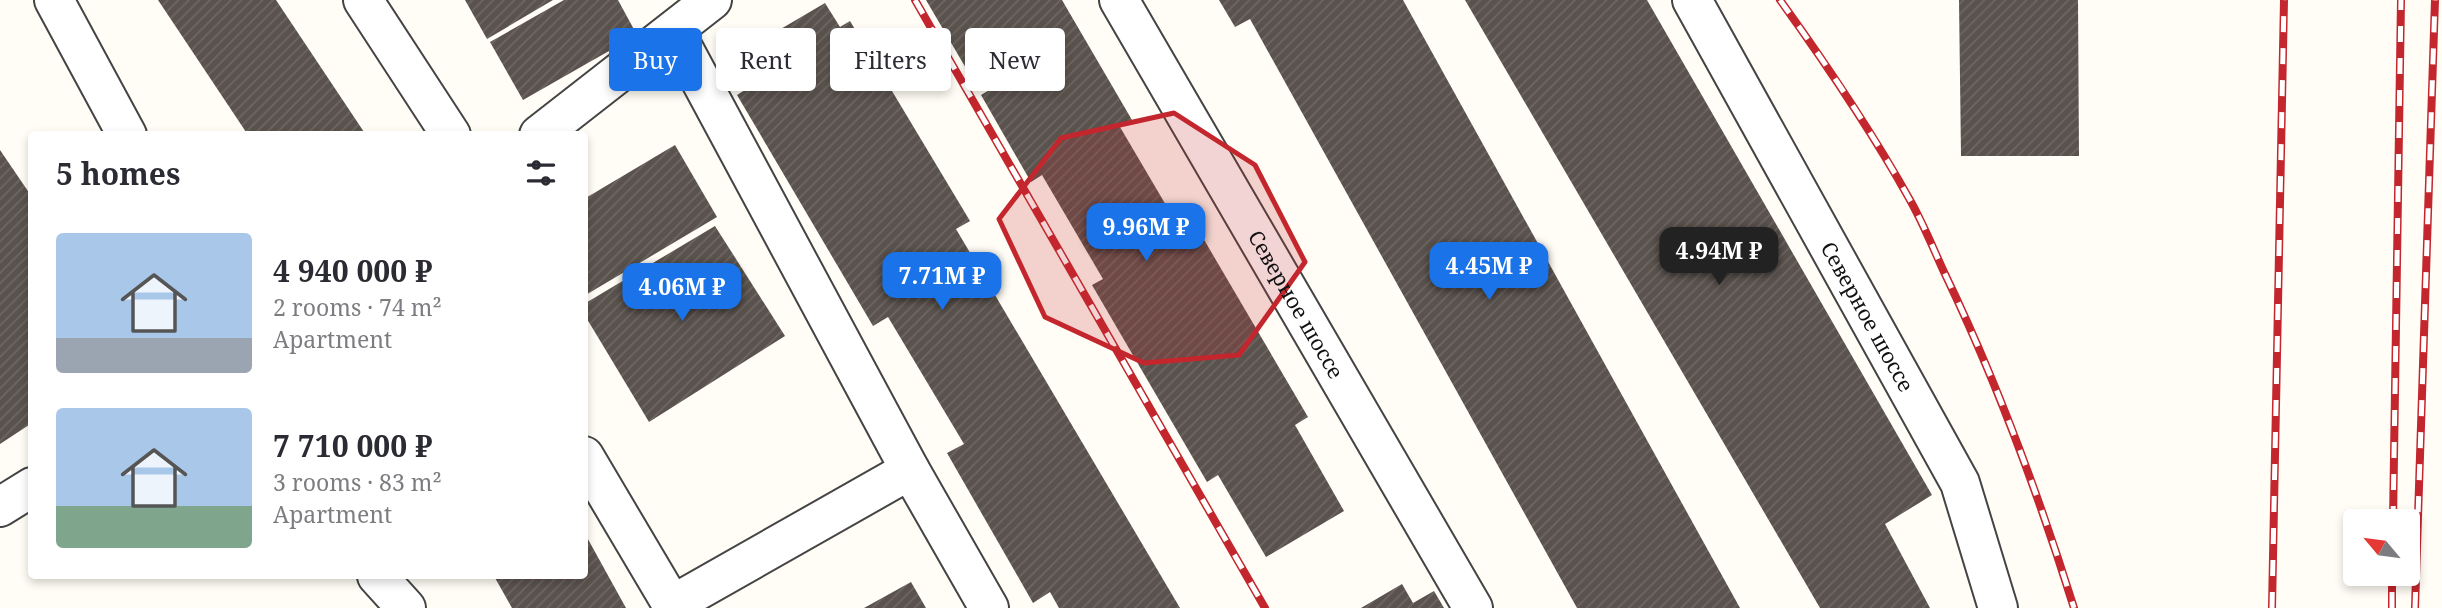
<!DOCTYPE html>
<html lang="en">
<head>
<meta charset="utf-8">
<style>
	body { margin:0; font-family:"Noto Serif",serif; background:#f2f2f3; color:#2b2b33; height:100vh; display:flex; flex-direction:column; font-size:26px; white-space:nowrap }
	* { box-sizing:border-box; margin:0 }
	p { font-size:23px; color:#7c7c81 }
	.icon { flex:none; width:38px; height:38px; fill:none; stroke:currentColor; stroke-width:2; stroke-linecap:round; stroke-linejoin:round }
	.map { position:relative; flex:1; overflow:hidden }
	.details { position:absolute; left:28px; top:131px; width:560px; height:448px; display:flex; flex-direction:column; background:#fff; border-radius:7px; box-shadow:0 4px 10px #0003 }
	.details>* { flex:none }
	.guide { position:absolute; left:609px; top:28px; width:665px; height:63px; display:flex; gap:14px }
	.needle { width:46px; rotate:299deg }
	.fabs { position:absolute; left:2343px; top:509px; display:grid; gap:14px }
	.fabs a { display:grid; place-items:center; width:77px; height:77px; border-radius:7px; background:#fff; box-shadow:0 4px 10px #0003; font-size:35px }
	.price { position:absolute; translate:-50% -60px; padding:0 16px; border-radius:14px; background:#1a73e8; color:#fff; font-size:23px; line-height:46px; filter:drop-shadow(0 2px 4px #0008) }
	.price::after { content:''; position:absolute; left:50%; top:42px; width:21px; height:16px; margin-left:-10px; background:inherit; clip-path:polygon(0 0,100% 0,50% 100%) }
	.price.current { background:#222; color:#fff }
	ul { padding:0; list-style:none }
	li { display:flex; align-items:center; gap:21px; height:175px; padding:0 28px }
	li span { display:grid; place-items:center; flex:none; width:196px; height:140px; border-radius:7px; color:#555 }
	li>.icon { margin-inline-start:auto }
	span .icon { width:84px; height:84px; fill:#fffc; stroke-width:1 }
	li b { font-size:30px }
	h2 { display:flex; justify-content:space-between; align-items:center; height:84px; padding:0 28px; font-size:30px }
	.pill { padding:0 24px; border-radius:7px; background:#fff; box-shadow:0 4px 10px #0003; font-size:24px; line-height:63px }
	.pill.current { background:#1a73e8; color:#fff }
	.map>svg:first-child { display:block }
</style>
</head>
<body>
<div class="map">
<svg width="2442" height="608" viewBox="0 0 2442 608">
	<defs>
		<pattern id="building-hatch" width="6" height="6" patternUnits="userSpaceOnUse" patternTransform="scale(1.75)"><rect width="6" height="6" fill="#5a524d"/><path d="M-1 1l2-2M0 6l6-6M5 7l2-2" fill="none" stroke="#6d6662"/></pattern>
	</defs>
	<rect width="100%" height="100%" fill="#fffdf5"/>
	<!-- building -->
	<g fill="url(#building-hatch)">
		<polygon points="158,0 276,0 366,135 248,135"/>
		<polygon points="465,0 553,0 487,39"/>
		<polygon points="564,0 618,0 637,35 523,100 490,42"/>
		<polygon points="926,0 1062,0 1132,120 1120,127 1183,234 1196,226 1308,417 1295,425 1344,511 1266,557 1218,475 1207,482 1092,285 1103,279 1042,175 1031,182 981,95 991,89 977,64 967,70"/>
		<polygon points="1219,0 1403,0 1740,608 1577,608 1250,19 1235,27"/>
		<polygon points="1465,0 1647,0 1932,495 1885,524 1930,608 1820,608"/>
		<polygon points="1959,0 2078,0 2079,156 1961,156"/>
		<polygon points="825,3 840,27 850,21 970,221 956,229 1180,608 1059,608 1050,592 1033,603 947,453 964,444 888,317 873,326 737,95 753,85 735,56"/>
		<polygon points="675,145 717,217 584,296 584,199"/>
		<polygon points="0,150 32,197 32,423 0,444"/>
		<polygon points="715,226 785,336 649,422 584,314 584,304"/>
		<polygon points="584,532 626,608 512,608 494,576 584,576"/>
		<polygon points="911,582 926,608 864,608"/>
		<polygon points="1402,584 1413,603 1434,591 1444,608 1361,608"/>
	</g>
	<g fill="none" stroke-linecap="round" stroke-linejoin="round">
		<!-- minor casing -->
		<g stroke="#444" stroke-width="42">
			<g id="minor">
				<polyline points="54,0 127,135"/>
				<polyline points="363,0 451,135"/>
				<path id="s1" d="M1119,0l354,608"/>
				<path id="s2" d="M1692,0l268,483 38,125"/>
				<polyline points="674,31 910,470 989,608"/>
				<polyline points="539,135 712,0"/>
				<polyline points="584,456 674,608"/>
				<polyline points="0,507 32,487"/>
				<polyline points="377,576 406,608"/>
				<polyline points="672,605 910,470"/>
			</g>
		</g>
		<!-- minor -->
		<use href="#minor" stroke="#fff" stroke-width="38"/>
		<!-- rail casing -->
		<g stroke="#c4262e" stroke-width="8">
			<g id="rail">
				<polyline points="915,0 1265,608"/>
				<path d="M1780,0c46,64 91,130 130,200 13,23 23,48 34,72 52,108 94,221 130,336"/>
				<polyline points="2393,522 2401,0"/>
				<polyline points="2272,608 2284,0"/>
				<polyline points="2392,608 2392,574"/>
				<polyline points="2415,608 2435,0"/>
			</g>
		</g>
		<!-- rail -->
		<use href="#rail" stroke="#fff" stroke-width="5" stroke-dasharray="16" stroke-linecap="butt"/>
	</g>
	<!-- marked area -->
	<path fill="#c4262e" fill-opacity="0.2" stroke="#c4262e" stroke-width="5" stroke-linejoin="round" d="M1174,113l81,52 50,97 -66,93 -95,8 -99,-46 -46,-98 62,-81z"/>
	<g text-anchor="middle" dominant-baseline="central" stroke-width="7" stroke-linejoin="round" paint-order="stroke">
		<!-- street labels -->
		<g font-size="21" fill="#111" stroke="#fff">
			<text stroke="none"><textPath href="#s1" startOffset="352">Северное шоссе</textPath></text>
			<text stroke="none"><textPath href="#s2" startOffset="362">Северное шоссе</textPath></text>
		</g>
	</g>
</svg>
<div class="fabs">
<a><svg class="needle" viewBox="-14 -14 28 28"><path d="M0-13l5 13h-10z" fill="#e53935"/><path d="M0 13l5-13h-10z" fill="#7c7c81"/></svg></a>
</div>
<b class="price" style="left:1146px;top:263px">9.96M ₽</b>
<b class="price current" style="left:1719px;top:287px">4.94M ₽</b>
<b class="price" style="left:1489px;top:302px">4.45M ₽</b>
<b class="price" style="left:942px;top:312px">7.71M ₽</b>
<b class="price" style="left:682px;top:323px">4.06M ₽</b>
<div class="guide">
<a class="pill current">Buy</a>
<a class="pill">Rent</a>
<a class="pill">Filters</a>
<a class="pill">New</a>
</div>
<section class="details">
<h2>5 homes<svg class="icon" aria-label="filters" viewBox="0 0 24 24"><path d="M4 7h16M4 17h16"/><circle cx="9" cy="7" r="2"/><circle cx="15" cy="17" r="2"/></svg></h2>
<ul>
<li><span style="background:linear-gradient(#a9c7e8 75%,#9aa5b1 0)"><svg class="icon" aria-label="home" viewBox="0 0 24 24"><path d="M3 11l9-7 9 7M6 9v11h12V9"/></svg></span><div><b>4 940 000 ₽</b><p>2 rooms · 74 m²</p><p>Apartment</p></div></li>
<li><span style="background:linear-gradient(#a9c7e8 70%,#7fa58c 0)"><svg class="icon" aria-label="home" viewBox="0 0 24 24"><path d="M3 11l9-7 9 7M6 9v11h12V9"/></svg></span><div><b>7 710 000 ₽</b><p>3 rooms · 83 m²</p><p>Apartment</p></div></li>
</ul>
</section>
</div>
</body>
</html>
